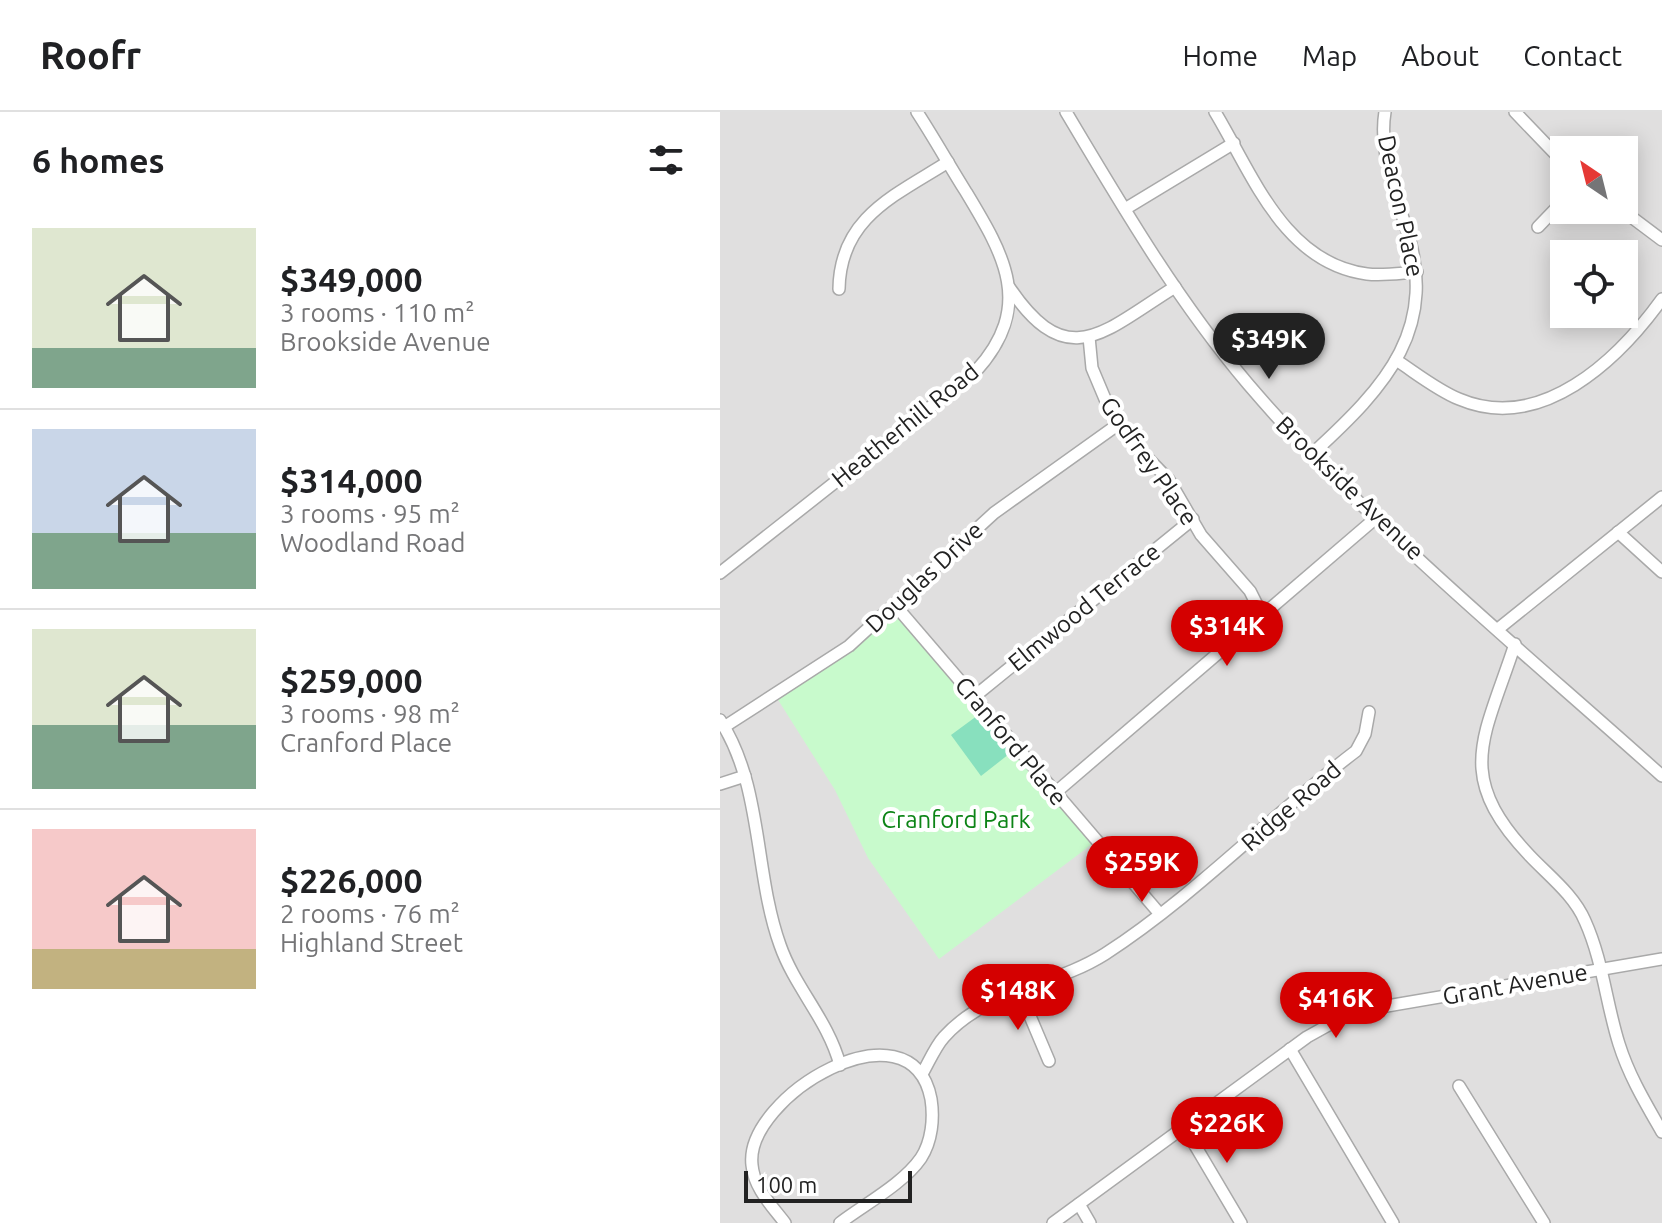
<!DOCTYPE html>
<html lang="en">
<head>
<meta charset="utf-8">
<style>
	body { margin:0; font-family:Ubuntu,sans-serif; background:#f2f2f2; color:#202124; height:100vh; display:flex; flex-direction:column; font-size:30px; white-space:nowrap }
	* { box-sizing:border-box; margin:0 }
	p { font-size:26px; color:#757577 }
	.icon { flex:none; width:44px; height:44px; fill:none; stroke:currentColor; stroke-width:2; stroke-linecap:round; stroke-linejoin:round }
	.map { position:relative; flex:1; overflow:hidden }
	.sheet { display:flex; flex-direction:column; background:#fff; width:720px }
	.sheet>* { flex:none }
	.needle { width:52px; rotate:325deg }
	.tools { position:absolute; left:830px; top:24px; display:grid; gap:16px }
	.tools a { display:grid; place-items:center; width:88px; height:88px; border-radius:0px; background:#fff; box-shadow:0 4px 20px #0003; font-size:40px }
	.scale { position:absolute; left:24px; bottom:20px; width:168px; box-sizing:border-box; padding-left:8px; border:4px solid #222; border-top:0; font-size:22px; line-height:28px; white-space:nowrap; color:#222; -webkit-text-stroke:6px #fff; paint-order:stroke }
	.price { position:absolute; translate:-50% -68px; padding:0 18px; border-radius:28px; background:#d40000; color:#fff; font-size:26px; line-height:52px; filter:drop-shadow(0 2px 4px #0008) }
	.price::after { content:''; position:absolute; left:50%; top:48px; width:24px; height:18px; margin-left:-12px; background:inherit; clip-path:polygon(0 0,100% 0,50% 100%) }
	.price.on { background:#222; color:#fff }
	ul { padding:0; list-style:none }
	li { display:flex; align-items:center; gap:24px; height:200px; padding:0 32px }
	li+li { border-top:2px solid #e0e0e0 }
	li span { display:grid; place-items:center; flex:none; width:224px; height:160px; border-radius:0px; color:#555 }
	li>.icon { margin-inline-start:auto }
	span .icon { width:96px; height:96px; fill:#fffc; stroke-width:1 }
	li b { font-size:34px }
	h2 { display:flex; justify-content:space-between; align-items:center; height:96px; padding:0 32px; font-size:34px }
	header { display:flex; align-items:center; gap:48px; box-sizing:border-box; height:112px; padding:0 40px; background:#fff; border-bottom:2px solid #e0e0e0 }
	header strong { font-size:38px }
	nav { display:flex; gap:44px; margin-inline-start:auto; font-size:28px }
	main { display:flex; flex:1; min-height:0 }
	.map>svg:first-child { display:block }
</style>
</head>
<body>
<header>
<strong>Roofr</strong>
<nav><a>Home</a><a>Map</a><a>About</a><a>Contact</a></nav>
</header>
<main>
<section class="sheet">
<h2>6 homes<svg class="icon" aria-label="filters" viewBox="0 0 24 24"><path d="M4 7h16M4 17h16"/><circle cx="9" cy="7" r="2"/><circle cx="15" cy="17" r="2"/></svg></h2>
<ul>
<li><span style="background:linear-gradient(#dfe7d0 75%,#7fa58c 0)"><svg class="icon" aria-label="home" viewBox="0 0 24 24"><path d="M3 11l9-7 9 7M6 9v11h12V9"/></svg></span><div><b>$349,000</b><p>3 rooms · 110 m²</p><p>Brookside Avenue</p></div></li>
<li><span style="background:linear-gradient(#c9d6e8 65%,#7fa58c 0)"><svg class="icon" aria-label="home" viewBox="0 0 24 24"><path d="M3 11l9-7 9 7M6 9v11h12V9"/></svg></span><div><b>$314,000</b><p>3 rooms · 95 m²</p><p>Woodland Road</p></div></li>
<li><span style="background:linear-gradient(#dfe7d0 60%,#7fa58c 0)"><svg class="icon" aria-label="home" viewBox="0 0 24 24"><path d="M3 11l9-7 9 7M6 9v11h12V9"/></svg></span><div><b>$259,000</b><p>3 rooms · 98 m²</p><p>Cranford Place</p></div></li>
<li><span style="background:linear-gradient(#f6c9c9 75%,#c2b280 0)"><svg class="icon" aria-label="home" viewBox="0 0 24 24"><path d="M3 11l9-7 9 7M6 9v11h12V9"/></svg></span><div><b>$226,000</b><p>2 rooms · 76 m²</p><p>Highland Street</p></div></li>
</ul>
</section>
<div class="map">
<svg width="942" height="1111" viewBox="0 0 942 1111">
	<rect width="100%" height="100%" fill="#f2efe9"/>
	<!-- residential -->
	<path fill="#e0dfdf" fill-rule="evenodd" d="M0,0h942v1111h-942zM844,38h60v60h-60zM844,142h60v60h-60z"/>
	<!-- park -->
	<polygon fill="#c8facc" points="175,493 375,730 219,847 148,746 115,678 55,583"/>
	<!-- pitch -->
	<polygon fill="#88e0be" points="265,598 298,635 261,664 231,623"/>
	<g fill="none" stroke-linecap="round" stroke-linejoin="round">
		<!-- minor casing -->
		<g stroke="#a9a9a9" stroke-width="14">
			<g id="minor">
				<path d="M346,0c56,94 111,188 182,272 123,144 274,266 414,392"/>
				<path d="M495,0c38,63 69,151 152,162 16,2 34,-1 50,-2"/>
				<polyline points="795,0 844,51"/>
				<polyline points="405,97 514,31"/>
				<polyline points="902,98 942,128"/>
				<polyline points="818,115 844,88"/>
				<path d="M289,175c59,88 95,44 166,0"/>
				<path d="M119,177c1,-71 55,-93 109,-127"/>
				<polyline points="369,225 372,256 388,294 415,333 449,368 481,423 530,479 542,503"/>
				<path d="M676,248c20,13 41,30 63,39 82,35 159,-39 203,-100"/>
				<path d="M592,342c74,-68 130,-126 92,-233 -11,-32 -25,-75 -19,-109"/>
				<polyline points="898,420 942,460"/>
				<path d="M0,461l256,-202c59,-65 28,-116 -10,-179 -17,-27 -32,-54 -49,-80"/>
				<polyline points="175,493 439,801"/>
				<polyline points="778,517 942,385"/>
				<path d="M795,532c-31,95 -62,131 15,212 19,20 44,39 55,65 18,40 21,82 34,123 10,32 27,60 43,88"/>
				<polyline points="255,584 473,407"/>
				<path d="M0,608c43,66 34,153 60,225 15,43 48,75 60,120"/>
				<polyline points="4,615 129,534 274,401 400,311"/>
				<polyline points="0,672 25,664"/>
				<polyline points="335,681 657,405"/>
				<polyline points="299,878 329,949"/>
				<polyline points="570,937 673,1111"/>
				<path d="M202,962c7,-12 13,-27 22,-37 43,-48 109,-50 161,-83 91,-59 165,-138 251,-203l9,-17 4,-22"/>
				<polyline points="739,974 824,1111"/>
				<polyline points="463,1013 521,1111"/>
				<polyline points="359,1092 370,1111"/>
				<path d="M65,1111c-13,-17 -31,-35 -33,-58 -8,-68 159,-168 179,-66 3,19 1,42 -10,59 -18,26 -56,46 -81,65"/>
				<polyline points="333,1111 587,925 632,900 942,847"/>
			</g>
		</g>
		<!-- minor -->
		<use href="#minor" stroke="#fff" stroke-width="11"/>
	</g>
	<g text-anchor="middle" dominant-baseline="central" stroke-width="8" stroke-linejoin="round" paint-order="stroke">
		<!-- street labels -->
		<g font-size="24" fill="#222" stroke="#fff">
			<text transform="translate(681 94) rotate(78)">Deacon Place</text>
			<text transform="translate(185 313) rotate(-39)">Heatherhill Road</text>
			<text transform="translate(429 349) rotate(55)">Godfrey Place</text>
			<text transform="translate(630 376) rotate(44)">Brookside Avenue</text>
			<text transform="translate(204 465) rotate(-43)">Douglas Drive</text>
			<text transform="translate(364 495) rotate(-39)">Elmwood Terrace</text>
			<text transform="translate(291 629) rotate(50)">Cranford Place</text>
			<text transform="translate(571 694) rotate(-41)">Ridge Road</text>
			<text transform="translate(795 872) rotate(-10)">Grant Avenue</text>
		</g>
		<!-- park labels -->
		<g font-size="24" fill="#0c8416" stroke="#fff">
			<text x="236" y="707">Cranford Park</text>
		</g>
	</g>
</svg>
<div class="tools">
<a><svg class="needle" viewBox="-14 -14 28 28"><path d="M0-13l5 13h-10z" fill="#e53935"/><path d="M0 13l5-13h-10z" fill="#757577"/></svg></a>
<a><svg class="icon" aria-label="locate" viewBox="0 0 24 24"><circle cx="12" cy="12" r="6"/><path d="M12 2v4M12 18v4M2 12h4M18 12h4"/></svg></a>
</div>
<div class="scale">100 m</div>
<b class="price on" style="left:549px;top:269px">$349K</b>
<b class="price" style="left:507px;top:556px">$314K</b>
<b class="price" style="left:422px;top:792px">$259K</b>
<b class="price" style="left:298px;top:920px">$148K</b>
<b class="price" style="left:616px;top:928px">$416K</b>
<b class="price" style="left:507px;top:1053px">$226K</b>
</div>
</main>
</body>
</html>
